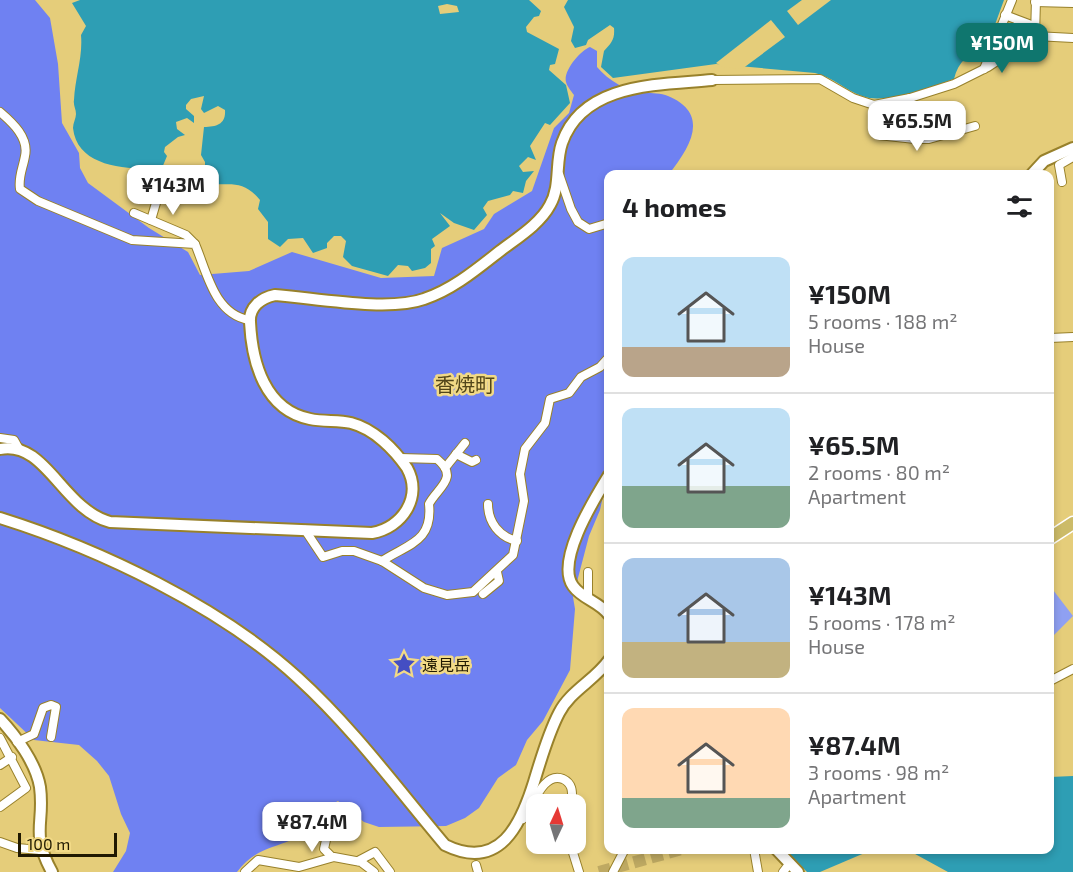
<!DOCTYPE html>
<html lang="en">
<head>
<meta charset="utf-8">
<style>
	body { margin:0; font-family:"Exo 2","Noto Sans JP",sans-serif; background:#f2f2f2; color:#202124; height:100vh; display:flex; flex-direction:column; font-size:22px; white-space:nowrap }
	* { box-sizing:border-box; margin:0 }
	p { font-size:20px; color:#757577 }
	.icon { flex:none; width:33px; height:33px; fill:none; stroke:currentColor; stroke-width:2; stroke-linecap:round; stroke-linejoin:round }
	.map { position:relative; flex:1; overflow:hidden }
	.panel { position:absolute; left:604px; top:170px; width:450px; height:684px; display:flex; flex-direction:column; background:#fff; border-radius:12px; box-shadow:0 3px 9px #0003 }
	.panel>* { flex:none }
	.needle { width:39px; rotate:4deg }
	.tools { position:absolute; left:526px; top:794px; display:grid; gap:12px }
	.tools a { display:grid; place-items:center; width:60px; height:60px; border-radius:12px; background:#fff; box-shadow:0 3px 9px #0003; font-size:30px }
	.scale { position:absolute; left:18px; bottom:15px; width:99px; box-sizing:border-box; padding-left:6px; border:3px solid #201901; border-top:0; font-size:16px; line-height:21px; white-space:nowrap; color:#201901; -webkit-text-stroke:4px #f2da87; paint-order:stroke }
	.price { position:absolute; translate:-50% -51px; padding:0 14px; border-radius:12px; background:#fff; color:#222; font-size:20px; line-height:39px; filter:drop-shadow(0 2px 3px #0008) }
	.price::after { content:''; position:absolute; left:50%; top:36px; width:18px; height:14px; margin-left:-9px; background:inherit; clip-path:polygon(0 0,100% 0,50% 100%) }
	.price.selected { background:#0f766e; color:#fff }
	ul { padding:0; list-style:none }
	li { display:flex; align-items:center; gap:18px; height:150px; padding:0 18px }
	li+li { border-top:2px solid #e0e0e0 }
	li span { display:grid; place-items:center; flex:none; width:168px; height:120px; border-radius:12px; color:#555 }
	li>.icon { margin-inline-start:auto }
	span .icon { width:72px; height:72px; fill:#fffc; stroke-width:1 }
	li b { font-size:26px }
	h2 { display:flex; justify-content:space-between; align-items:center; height:72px; padding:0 18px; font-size:26px }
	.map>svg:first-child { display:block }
</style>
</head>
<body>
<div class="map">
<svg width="1073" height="872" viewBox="0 0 1073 872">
	<rect width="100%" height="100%" fill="#e5cd7a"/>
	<!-- green -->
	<polygon fill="#8fa0f2" points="1050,586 1073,616 1050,639"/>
	<!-- forest -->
	<path fill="#6f81f2" d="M0,0h35l15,18 8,46 4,59 17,30 1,15 8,15 61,45 39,24 12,23 49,-4 43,-19 89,26 53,-2 8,-28 42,-19 10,-15 38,-23 22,-63 15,-15 5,-18c-3,-4 -7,-9 -8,-13 -3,-11 14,-31 24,-35l7,4v16c12,14 29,24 48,26 7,0 16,0 23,3 43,18 22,51 1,78h-60v295l-9,41 -11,26 -16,61 2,12 -5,61 -27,51 -16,19 -11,25 -18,13 -19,30 -14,10 -19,8 -67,1 -15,-5 -26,-21 -20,10c-16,43 -54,24 -81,61h-124l13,-21 4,-18 -9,-19 -12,-38 -12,-15 -18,-16 -45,-5 -34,-32z"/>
	<!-- water -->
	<g fill="#2e9eb4" fill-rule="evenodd">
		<path d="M80,0h449l12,11 -2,5 -5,1 -8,10 1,5 32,17 -4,15 -5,1 -1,5 17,15 4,18 -20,22 -5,-2 -15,23 6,14 -8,-3 -9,9 4,6 11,-1 -8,10 -3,12 -10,-2 -3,4 -22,6 -5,7 4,7 -13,15 -20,-7 -14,-10 10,13 -18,13 3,7 -4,3v14l-6,5 -13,3 -4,-5 -10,-1 -10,11 -36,-10 -9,-9 3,-16 -5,-5h-7l-7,7v5l-14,5 -10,-15 -15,1 -8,8 -12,-8v-17l-10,-13 2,-9c-18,-22 -30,-14 -55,-16v-22l-4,-7 3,-28c13,0 22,-3 21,-17l-7,-4 -14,7 -3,-4 3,-13 -13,3 -5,6v4l8,7v7l-7,-5 -11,4 1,7 8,6 -7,2 -13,10 -1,5 3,4 -5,12c-30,2 -85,1 -89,-40 0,-5 3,-10 3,-14 0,-5 -3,-9 -2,-14 1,-22 9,-43 7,-65l5,-9 -14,-23zM447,4l10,2 2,6 -19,2 -2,-8z"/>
		<path d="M568,0h436l-18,49c-17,3 -28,13 -32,30 -24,8 -69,26 -92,17 -17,-6 -29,-19 -47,-23l-99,-9 -103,14 -12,-11 3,-16c7,-8 11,-11 10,-23l-4,-3 -22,15 -2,5 -11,3 -4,-7 3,-14 -10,-20z"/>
		<polygon points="1073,776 1073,872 948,872 906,849 1050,849 1050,777"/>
		<polygon points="785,849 874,849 820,872 807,872"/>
	</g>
	<!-- pier -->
	<g fill="#e5cd7a">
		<polygon points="802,0 831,0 798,25 787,11"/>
		<polygon points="771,20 785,37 742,69 723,67 716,63"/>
	</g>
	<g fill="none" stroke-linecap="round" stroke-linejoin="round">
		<!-- primary-tunnel -->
		<polyline stroke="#bea962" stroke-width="12" stroke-dasharray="12 6" stroke-linecap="butt" points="599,872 682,849"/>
		<!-- street casing -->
		<g stroke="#98812b" stroke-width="10">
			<g id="street">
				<polyline points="1035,2 1073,3"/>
				<polyline points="1005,15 1034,26"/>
				<polyline points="1035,36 1036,0"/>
				<polyline points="1008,55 1008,48 1019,21"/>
				<polyline points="984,69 1012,0"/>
				<polyline points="712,80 820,79 853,98 874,105 910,98 954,84 988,67 1035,36 1073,38"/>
				<polyline points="910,98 915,139 929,139 975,126"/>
				<path d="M0,112c13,11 29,26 25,44 -2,12 -7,21 -5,33l18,12 94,39 63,4c12,28 19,70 54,76"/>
				<polyline points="878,135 915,139"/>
				<polyline points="559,174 571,209 578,222 589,229 609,223"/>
				<polyline points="1062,182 1059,165 1073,157"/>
				<polyline points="134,213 186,235 195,244"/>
				<polyline points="151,220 158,196"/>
				<polyline points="1050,338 1073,337"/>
				<polyline points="0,438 14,440 19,449"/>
				<polyline points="456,454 472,462 476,460"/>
				<polyline points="445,468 465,443"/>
				<path d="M488,504c0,18 11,33 29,37"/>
				<polyline points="305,530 323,557 342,551 354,551 382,561 424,588 447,595 473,592 513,555 524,501 520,474 525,449 545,423 550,399 569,393 581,377 600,367 609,357"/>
				<path d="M382,561c26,-17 51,-19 47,-57 8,-16 31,-26 8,-45l-37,-1"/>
				<polyline points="483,594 499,581 497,572"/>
				<polyline points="588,597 588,572"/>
				<polyline points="1050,681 1073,669"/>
				<polyline points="0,738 26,788 0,807"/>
				<polyline points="17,742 34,734 43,708 51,705 56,707 51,737"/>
				<polyline points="0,765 12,757"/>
				<path d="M523,819c10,-13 20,-48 40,-40 11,5 9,15 9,25"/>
				<polyline points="326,840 324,849 332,857"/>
				<polyline points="0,842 17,848 40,850"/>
				<polyline points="570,843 579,872"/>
				<polyline points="754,849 758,872"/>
				<polyline points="358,861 375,852 390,872"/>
				<polyline points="476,865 478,872"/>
				<polyline points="245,872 258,860 299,867 334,857 361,862 374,872"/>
				<polyline points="613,872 625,849"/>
				<polyline points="783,872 790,863"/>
			</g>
		</g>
		<!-- secondary casing -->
		<g stroke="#98812b" stroke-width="14">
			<g id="secondary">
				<polyline points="1032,174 1044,161 1073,148"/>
				<path d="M0,449c46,-9 62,60 110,73l262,11c30,-5 51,-36 35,-65 -13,-19 -33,-39 -56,-45 -13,-3 -27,-1 -41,-4 -45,-9 -58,-56 -60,-97 -1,-15 11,-24 25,-27 40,3 113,17 149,4 28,-9 53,-30 76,-48 17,-13 40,-27 50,-46 11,-19 5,-42 12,-62 21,-61 98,-58 150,-63"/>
				<path d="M609,475c-14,23 -54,86 -36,111 9,13 27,16 36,29"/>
				<path d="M0,518c99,31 221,89 298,160 55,50 99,110 147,167 55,27 76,-21 89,-63 7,-23 14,-48 25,-69 11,-22 36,-33 50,-53"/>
				<path d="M0,719c16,17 36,44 40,68 5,37 -10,45 12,85"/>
				<polyline points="776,849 798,872"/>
			</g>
		</g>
		<!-- primary casing -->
		<g stroke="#fff" stroke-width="15">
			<polyline id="primary" points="1050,538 1073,523"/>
		</g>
		<!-- street -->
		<use href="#street" stroke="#fff" stroke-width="8"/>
		<!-- secondary -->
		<use href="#secondary" stroke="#fff" stroke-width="10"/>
		<!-- primary -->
		<use href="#primary" stroke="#ccbb68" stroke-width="12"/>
	</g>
	<!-- icons -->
	<defs>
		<g id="sight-bare" transform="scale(1.8)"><path d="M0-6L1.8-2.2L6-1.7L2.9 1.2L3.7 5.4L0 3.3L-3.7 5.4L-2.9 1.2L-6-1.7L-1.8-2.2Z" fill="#444ec3" stroke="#f2da87" stroke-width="2.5" paint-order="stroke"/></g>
	</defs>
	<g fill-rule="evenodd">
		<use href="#sight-bare" x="404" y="664"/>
	</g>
	<g text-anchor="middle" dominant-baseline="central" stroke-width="5" stroke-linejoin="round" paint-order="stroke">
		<!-- poi labels -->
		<g font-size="16" fill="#201901" stroke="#f2da87" text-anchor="start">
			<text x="422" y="664">遠見岳</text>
		</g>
		<!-- quarter labels -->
		<g font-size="20" fill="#52461a" stroke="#f2da87">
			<text x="465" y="384">香焼町</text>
		</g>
	</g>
</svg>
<div class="tools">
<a><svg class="needle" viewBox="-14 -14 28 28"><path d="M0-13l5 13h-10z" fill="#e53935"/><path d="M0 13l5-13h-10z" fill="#757577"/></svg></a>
</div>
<div class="scale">100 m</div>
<b class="price selected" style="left:1002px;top:74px">¥150M</b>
<b class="price" style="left:917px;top:152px">¥65.5M</b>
<b class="price" style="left:173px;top:216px">¥143M</b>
<b class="price" style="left:312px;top:853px">¥87.4M</b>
<section class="panel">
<h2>4 homes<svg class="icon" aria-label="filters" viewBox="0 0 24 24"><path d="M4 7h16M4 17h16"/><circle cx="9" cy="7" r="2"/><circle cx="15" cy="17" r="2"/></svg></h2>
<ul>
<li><span style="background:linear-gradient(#bfe0f5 75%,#b9a48a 0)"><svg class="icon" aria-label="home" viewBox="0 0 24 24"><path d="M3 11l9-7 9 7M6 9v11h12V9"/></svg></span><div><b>¥150M</b><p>5 rooms · 188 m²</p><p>House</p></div></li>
<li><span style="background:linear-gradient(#bfe0f5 65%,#7fa58c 0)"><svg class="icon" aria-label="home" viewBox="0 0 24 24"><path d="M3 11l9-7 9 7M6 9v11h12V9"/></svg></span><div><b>¥65.5M</b><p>2 rooms · 80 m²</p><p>Apartment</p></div></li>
<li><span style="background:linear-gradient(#a9c7e8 70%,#c2b280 0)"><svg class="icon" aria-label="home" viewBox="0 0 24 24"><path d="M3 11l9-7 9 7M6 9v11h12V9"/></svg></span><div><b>¥143M</b><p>5 rooms · 178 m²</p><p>House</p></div></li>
<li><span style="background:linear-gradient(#ffd9b3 75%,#7fa58c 0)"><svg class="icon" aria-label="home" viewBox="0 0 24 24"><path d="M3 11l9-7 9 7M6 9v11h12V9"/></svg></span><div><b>¥87.4M</b><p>3 rooms · 98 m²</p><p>Apartment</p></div></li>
</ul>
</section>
</div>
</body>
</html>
